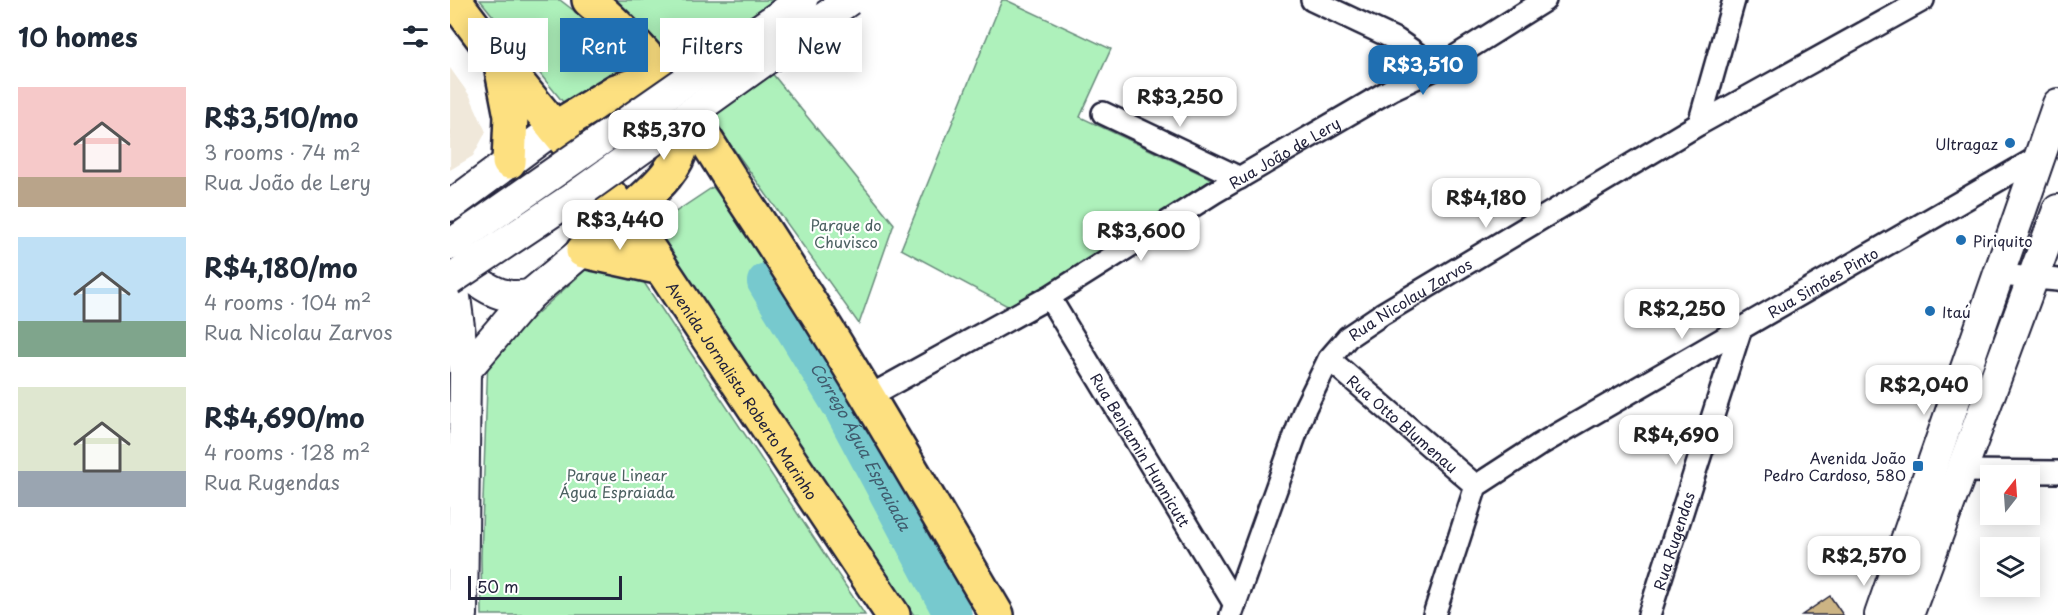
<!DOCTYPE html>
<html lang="en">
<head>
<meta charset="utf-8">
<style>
	body { margin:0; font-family:"Playpen Sans",sans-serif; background:#f6f6f7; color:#1f2937; height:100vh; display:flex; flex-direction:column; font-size:22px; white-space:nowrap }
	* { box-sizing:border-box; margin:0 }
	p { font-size:20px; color:#747a83 }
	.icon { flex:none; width:33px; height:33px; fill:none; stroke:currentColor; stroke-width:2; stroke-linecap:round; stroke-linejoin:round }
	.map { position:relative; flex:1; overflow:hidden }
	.drawer { display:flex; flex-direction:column; background:#fff; width:450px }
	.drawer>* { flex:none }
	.hud { position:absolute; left:18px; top:18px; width:570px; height:54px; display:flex; gap:12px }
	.needle { width:39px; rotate:17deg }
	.fabs { position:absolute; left:1530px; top:465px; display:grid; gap:12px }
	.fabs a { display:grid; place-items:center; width:60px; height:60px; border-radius:0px; background:#fff; box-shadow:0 3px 15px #0003; font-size:30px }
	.scale { position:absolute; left:18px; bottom:15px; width:154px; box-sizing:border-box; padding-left:6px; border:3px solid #22223b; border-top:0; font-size:16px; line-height:21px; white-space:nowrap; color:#22223b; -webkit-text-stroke:4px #fff; paint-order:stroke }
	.price { position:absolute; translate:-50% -51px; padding:0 14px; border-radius:12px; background:#fff; color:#222; font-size:20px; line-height:39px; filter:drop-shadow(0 2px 3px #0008) }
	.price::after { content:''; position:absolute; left:50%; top:36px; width:18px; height:14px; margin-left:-9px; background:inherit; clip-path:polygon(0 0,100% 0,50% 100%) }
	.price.on { background:#1f6fb2; color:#fff }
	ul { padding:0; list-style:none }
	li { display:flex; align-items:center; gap:18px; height:150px; padding:0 18px }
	li span { display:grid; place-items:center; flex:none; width:168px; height:120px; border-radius:0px; color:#555 }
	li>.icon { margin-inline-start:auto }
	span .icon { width:72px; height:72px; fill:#fffc; stroke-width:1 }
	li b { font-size:26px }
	h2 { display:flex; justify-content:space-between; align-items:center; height:72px; padding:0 18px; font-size:26px }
	.tag { padding:0 21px; border-radius:0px; background:#fff; box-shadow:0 3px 15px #0003; font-size:21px; line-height:54px }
	.tag.on { background:#1f6fb2; color:#fff }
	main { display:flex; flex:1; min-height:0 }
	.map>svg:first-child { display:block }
</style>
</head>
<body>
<main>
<section class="drawer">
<h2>10 homes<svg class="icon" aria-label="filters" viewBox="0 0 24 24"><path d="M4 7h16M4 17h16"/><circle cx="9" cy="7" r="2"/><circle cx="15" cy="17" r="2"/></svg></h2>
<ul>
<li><span style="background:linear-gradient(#f6c9c9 75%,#b9a48a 0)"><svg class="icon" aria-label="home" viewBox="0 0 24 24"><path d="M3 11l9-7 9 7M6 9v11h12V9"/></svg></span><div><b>R$3,510/mo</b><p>3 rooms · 74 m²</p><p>Rua João de Lery</p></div></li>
<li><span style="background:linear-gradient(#bfe0f5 70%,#7fa58c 0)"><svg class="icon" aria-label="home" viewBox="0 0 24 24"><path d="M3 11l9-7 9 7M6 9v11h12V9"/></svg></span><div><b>R$4,180/mo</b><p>4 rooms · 104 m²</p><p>Rua Nicolau Zarvos</p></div></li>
<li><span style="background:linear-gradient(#dfe7d0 70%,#9aa5b1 0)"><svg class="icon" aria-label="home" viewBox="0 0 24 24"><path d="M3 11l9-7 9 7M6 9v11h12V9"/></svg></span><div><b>R$4,690/mo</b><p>4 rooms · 128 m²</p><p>Rua Rugendas</p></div></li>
</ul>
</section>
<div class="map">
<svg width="1608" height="615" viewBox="0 0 1608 615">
	<rect width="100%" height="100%" fill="#fff"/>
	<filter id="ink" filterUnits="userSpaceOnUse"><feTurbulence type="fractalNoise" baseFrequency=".0167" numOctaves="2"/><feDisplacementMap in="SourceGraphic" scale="12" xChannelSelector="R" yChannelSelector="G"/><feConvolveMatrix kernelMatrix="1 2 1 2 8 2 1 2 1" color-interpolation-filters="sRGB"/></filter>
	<g filter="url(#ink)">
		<!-- built -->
		<polygon fill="#f0e8da" points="0,68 20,96 36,132 23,156 0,170"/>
		<!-- green -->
		<g fill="#aef1bb" stroke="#688a7b" stroke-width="1.5">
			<polygon points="30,0 110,0 153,33 179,60 179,65 174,71 117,107"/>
			<polygon points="167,0 331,0 287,30 444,224 409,324 230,74"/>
			<polygon points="552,0 556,0 661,49 630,117 762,179 596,290 563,309 451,249"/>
			<path d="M263,187l67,86 -23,17c68,104 125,214 183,325h-26l-264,-386z"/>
			<polygon points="139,267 189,275 415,615 32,615 31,557 38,357"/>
		</g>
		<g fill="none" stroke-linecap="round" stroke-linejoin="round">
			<!-- river -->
			<path stroke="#77c9ce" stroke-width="38" id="s1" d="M316,282l77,127 110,206"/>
		</g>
		<!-- building -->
		<polygon fill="#ccb484" stroke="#22223b" stroke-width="1.5" points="1380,596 1393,615 1352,615"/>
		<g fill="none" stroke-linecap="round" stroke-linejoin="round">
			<!-- street casing -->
			<g stroke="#22223b" stroke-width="26">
				<g id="street">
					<polyline points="862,0 947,40 987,68"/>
					<polyline points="653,113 790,178"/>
					<polyline points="1249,124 1284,0"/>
					<polyline points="1549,275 1608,280"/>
					<path id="s2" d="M599,297l185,306"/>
					<path id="s3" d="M879,359l147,127"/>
					<path id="s4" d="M418,397l181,-100 166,-105 177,-103 45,-21 108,-68"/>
					<polyline points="1512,471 1608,472"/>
					<path id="s5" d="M781,615l74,-207 24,-49 19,-22 34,-23 317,-190 224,-124"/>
					<path id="s6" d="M984,615l42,-129 63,-41 501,-289"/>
					<path id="s7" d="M1199,615l92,-287"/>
				</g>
			</g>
			<!-- secondary casing -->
			<g stroke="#22223b" stroke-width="34">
				<g id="secondary">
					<polyline points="0,206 105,128"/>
					<polyline points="0,260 15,371 12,615"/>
					<path d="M0,260c17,12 35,31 56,35 7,2 16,1 24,0"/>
					<polyline points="15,371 80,295 176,215"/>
					<polyline points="1430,615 1608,104"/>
					<polyline points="1458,615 1608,210"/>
				</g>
			</g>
			<!-- primary casing -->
			<g stroke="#22223b" stroke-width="38">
				<g id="primary">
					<path id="s8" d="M4,0l46,61 126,154 267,400"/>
					<path d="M139,0c24,21 47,43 67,68 33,41 59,88 88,132 90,135 171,276 253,415"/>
					<polyline points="51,65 61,116 59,162"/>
					<polyline points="105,128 166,91 212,77"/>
					<path d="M176,215c20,-20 50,-41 56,-71 3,-10 3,-22 4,-33"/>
					<polyline points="133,251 211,268"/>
				</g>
			</g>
			<!-- street -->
			<use href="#street" stroke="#fff" stroke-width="21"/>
			<!-- secondary -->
			<use href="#secondary" stroke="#fff" stroke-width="30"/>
			<!-- primary -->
			<use href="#primary" stroke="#fde080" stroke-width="33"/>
			<!-- secondary-bridge casing -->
			<g stroke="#22223b" stroke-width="34" stroke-linecap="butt">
				<g id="secondary-bridge">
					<polyline points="0,245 352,0"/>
					<polyline points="0,280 124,197 399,0"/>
				</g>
			</g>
			<!-- secondary-bridge -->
			<use href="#secondary-bridge" stroke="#fff" stroke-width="30"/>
		</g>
	</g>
	<!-- markers -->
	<g fill="#1f6fb2" stroke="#fff" stroke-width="2">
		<circle cx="1560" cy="143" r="6"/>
		<circle cx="1511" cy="240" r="6"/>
		<circle cx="1480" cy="311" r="6"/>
		<rect x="1462" y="460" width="12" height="12" rx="3"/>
	</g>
	<g text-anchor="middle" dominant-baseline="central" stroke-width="4.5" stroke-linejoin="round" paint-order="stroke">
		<!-- poi labels -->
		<g font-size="15" fill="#22223b" stroke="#fff" text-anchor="end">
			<text x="1548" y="143">Ultragaz</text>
			<text x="1523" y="240" text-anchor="start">Piriquito</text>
			<text x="1492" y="311" text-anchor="start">Itaú</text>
			<text x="1456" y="457">Avenida João<tspan x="1456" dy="17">Pedro Cardoso, 580</tspan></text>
		</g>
		<!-- street labels -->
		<g font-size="15" fill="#22223b" stroke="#fff">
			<text stroke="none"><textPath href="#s4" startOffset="483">Rua João de Lery</textPath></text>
			<text stroke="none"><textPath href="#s6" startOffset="538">Rua Simões Pinto</textPath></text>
			<text stroke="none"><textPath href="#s5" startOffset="376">Rua Nicolau Zarvos</textPath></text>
			<text stroke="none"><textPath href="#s8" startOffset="486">Avenida Jornalista Roberto Marinho</textPath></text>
			<text stroke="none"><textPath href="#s3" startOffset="98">Rua Otto Blumenau</textPath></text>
			<text stroke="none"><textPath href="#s2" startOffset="178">Rua Benjamin Hunnicutt</textPath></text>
			<text stroke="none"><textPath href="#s7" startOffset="78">Rua Rugendas</textPath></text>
		</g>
		<!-- park labels -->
		<g font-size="15" fill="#4c6061" stroke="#fff">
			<text x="396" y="224">Parque do<tspan x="396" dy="17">Chuvisco</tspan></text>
			<text x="167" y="474">Parque Linear<tspan x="167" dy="17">Água Espraiada</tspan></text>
		</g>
		<!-- water labels -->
		<g font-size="16" font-style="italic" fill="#405c6e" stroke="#fff">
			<text stroke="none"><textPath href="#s1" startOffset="190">Córrego Água Espraiada</textPath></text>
		</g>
	</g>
</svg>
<div class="fabs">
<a><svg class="needle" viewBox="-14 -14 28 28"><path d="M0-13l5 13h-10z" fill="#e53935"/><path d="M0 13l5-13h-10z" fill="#747a83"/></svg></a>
<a><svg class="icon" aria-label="layers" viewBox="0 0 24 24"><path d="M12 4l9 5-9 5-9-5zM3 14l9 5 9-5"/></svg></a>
</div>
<div class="scale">50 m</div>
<b class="price on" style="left:973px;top:96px">R$3,510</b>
<b class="price" style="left:730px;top:128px">R$3,250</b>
<b class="price" style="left:214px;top:161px">R$5,370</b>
<b class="price" style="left:1036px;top:229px">R$4,180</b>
<b class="price" style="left:170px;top:251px">R$3,440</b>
<b class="price" style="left:691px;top:262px">R$3,600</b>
<b class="price" style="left:1232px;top:340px">R$2,250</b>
<b class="price" style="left:1474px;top:416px">R$2,040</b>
<b class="price" style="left:1226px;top:466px">R$4,690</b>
<b class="price" style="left:1414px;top:587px">R$2,570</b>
<div class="hud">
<a class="tag">Buy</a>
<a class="tag on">Rent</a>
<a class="tag">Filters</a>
<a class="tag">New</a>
</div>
</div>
</main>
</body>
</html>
